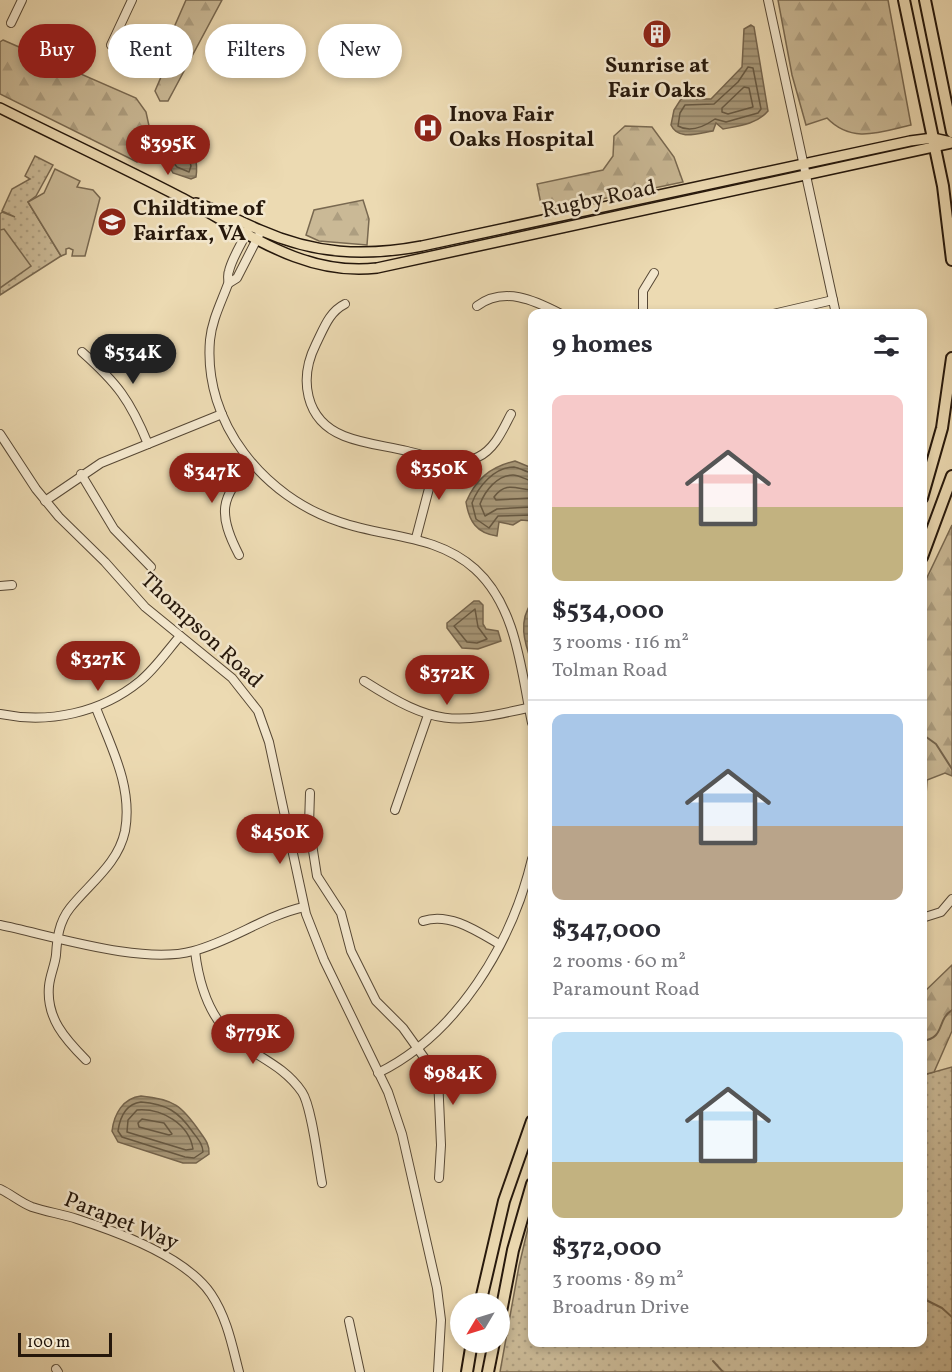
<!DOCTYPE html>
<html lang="en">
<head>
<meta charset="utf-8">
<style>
	body { margin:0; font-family:Vollkorn,serif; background:#f2f2f3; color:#2b2b33; height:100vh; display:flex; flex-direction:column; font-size:22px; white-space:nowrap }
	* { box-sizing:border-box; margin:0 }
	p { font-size:20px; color:#7c7c81 }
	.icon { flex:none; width:33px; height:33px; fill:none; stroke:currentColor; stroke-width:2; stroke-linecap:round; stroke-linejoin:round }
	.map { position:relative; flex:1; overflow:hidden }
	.details { position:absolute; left:528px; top:309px; width:399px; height:1038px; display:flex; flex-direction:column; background:#fff; border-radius:12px; box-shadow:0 3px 9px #0003 }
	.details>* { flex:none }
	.top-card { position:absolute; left:18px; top:24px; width:420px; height:54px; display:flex; gap:12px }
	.needle { width:39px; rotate:232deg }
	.buttons { position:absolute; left:450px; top:1293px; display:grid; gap:12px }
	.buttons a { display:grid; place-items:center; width:60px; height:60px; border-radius:50%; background:#fff; box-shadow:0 3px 9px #0003; font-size:30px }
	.scale { position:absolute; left:18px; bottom:15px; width:94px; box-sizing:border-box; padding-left:6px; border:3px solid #25170b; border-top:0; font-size:16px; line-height:21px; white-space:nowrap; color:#25170b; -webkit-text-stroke:4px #f3e7cd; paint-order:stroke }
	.price { position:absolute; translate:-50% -51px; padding:0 14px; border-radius:21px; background:#8f2418; color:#fff; font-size:20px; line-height:39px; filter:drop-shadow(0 2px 3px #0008) }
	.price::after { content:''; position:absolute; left:50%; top:36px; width:18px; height:14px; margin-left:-9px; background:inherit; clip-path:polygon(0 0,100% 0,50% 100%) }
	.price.current { background:#222; color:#fff }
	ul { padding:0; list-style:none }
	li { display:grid; align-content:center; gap:12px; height:318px; padding:0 24px }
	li+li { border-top:2px solid #e1e1e2 }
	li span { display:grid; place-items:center; height:186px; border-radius:12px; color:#555 }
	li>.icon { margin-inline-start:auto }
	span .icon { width:108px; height:108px; fill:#fffc; stroke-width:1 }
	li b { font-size:26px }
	h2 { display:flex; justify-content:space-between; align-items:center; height:72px; padding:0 24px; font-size:26px }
	.pill { padding:0 21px; border-radius:27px; background:#fff; box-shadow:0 3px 9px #0003; font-size:21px; line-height:54px }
	.pill.current { background:#8f2418; color:#fff }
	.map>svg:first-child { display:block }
</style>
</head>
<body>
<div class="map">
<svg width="952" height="1372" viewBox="0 0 952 1372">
	<defs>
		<pattern id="grass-dots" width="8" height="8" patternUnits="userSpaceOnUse" patternTransform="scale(1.5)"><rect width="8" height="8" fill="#cab996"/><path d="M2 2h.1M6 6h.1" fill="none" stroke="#ad9e80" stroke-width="1.8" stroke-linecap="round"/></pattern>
		<pattern id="forest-firs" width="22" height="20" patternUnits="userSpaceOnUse" patternTransform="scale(1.5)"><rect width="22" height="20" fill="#cab996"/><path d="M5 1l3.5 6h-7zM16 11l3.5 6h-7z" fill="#ad9e80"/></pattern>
		<pattern id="water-rules" width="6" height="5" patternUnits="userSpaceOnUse" patternTransform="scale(1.5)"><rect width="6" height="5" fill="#a89879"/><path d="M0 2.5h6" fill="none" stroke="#897b61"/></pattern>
	</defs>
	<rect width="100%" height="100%" fill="#ecdab2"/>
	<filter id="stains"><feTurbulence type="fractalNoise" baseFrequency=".00333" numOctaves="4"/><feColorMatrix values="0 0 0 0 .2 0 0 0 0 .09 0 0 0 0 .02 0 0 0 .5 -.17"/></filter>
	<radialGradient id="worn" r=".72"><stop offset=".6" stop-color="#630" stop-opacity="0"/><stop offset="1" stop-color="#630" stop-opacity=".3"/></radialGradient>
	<!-- grass -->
	<g fill="url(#grass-dots)" stroke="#786850" stroke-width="1.5">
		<polygon points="35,156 53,165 36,196 28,202 61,256 0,295 0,214 2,212 15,217 2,211 12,189 30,179 25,176"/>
		<polygon points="952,1067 952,1372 500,1372 519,1266 532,1211 532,1342 922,1342 923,1075"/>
	</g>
	<!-- forest -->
	<g fill="url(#forest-firs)" stroke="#786850" stroke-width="1.5">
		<polygon points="186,0 222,0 168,101 160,101 155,91 164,70 165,48"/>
		<path d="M778,0h110l23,125c-31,7 -59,19 -84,-7l-21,7 -14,-50z"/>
		<polygon points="3,40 136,98 146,112 151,135 137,162 0,94 0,42"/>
		<polygon points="625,126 652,127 674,157 683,182 545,211 541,204 537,184 603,170 613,156 614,136"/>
		<polygon points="363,200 369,219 367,245 319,241 306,235 314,210"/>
		<polygon points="952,525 952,776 945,773 927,780 923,843 923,586"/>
		<polygon points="952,965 952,1031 934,1072 923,1075 923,993"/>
	</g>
	<!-- garden -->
	<g fill="#cab996" stroke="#786850" stroke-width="1.5">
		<polygon points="55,169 80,181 77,187 93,190 100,198 85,256 72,256 73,250 69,248 66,249 66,254 61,256 28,202 44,193"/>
		<polygon points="4,229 31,266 0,288 0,230"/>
	</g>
	<!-- water -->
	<g fill="url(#water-rules)" stroke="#74644d" stroke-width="1.5">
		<path d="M751,25l3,2 14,84c-11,13 -29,15 -45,18l-7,-6 -3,8c-14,2 -35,10 -42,-6l3,-15 7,-11h30l31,-32 2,-38z"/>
		<path d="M186,138c9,9 12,26 10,39l-5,2 -18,-6 -8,-14 5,-13z"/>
		<path d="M515,461l17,7v53l-11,-1 -8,5 -14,-3 -2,14c-21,-3 -28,-15 -31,-34 10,-23 24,-35 49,-41z"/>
		<polygon points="474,601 479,601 483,605 483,624 486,629 498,631 501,641 478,649 462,648 447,628 447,623"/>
		<path d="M532,602v61c-8,-21 -14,-42 0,-61z"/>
		<path d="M141,1096c33,3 41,10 59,36 5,7 10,13 9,22l-13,9h-13l-65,-21 -6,-11c2,-17 11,-33 29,-35z"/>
	</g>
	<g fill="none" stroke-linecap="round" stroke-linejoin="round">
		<!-- shore -->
		<g stroke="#665842" stroke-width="1.5">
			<path d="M748,67l5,1 8,41 -3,4 -32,9 -11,-3c-10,7 -25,14 -37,7l2,-13 5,-8 29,-1 24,-22z"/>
			<polygon points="744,87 749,88 753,107 728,114 722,112 722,108"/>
			<polygon points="182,146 186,148 191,166 189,172 177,167 172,161 173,153"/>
			<path d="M532,473c-6,-1 -12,-5 -18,-6 -20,0 -36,20 -42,36l4,16 13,9 9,-12 34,-1"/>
			<path d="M532,481c-6,-1 -13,-6 -19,-6 -16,0 -28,16 -33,29l5,12 12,-7 35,-2"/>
			<path d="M532,490c-16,-1 -26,-9 -38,7l2,3 36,-2"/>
			<polygon points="475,609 478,627 487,639 477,643 467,642 454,626"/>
			<path d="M141,1102c25,2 37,9 51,29 5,7 11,13 11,21l-9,6 -9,-1 -63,-20 -4,-6c2,-14 8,-27 23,-29z"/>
			<path d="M137,1110c25,-2 52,14 56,39l-7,1 -59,-18 1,-12z"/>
			<polygon points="142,1119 164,1123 172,1134 169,1135 139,1127 138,1123"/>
		</g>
		<!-- stream -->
		<g stroke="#74644d" stroke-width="2">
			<polyline points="922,734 936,744 952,769"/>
			<path d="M922,1041c24,-3 14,-21 30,-31"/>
			<polyline points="922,1298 942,1308 952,1317"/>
			<polyline points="713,1361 723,1372"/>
		</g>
		<!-- minor casing -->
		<g stroke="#574835" stroke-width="10">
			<g id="minor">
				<polyline points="768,0 836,314"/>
				<polyline points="11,23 22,0"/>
				<polyline points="111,45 132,0"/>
				<path d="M248,230c-6,13 -16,28 -19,41 -2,4 0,9 -1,13 -7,19 -16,36 -18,56 -7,83 54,157 130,182 46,16 96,12 135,47 42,38 46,102 57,154"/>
				<polyline points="229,283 237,278 259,235"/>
				<path d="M345,304c-16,8 -21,24 -29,40 -17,34 -12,76 28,92 20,8 42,10 63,15 22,5 49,17 71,6 17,-8 25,-28 33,-43"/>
				<path d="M477,306c27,-20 57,-6 84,8"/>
				<polyline points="643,314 643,291 654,273"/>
				<polyline points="773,314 833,300"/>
				<path d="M82,352c35,31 48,48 66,92"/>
				<polyline points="0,434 36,489 59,517 105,562 145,607 232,678 258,711 269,742 306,914 324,960 388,1092 402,1134 437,1288 441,1320 438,1372"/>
				<polyline points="81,474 114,529 151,567"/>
				<polyline points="45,501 101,463 222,414"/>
				<polyline points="416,538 437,458"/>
				<path d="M239,555c-21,-40 -20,-59 13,-90"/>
				<polyline points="0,586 12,585"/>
				<path d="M364,681c71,45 88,44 168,26"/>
				<path d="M0,714c49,10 101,-1 140,-33 15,-12 27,-30 40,-45"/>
				<polyline points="310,793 309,825 317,876 341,913 351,951 376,1001 403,1028 438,1077 441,1145 439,1178"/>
				<polyline points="395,810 428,715"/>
				<polyline points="922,918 941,912 952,899"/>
				<path d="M423,921c26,-9 54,10 76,23"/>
				<path d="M0,925c53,11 143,40 193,26 39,-10 71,-35 111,-44"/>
				<path d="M195,951c4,34 14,68 42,90 23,17 48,26 65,51 10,15 16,71 20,91"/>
				<path d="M86,1060c-21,-21 -40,-42 -37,-74 1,-11 6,-21 7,-31 1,-17 3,-33 14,-47 20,-25 48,-44 55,-77 8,-44 -14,-84 -29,-123"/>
				<path d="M378,1073c80,-39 134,-130 154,-214"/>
				<path d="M0,1189c11,5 21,14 32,18 15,5 30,7 45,12 41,13 109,38 134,75 16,24 21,51 28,78"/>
				<polyline points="349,1321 360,1372"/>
				<polyline points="56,1369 58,1372"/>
			</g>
		</g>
		<!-- major casing -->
		<g stroke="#25170b" stroke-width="12">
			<g id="major">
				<path d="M0,108c60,30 120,58 180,89 64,33 122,80 197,71l575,-125"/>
				<path d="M196,203c23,7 43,18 64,27 54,24 104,27 162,16l488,-105 23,-3 19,4"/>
			</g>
		</g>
		<!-- highway casing -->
		<g stroke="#25170b" stroke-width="14">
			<g id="highway">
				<polyline points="904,0 943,186 952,260"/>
				<polyline points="925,0 952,132"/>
				<polyline points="922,498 942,428 952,358"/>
				<polyline points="922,557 952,476"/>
				<polyline points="480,1304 504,1201 532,1121"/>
				<polyline points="500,1317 513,1250 532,1184"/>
				<polyline points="467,1372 472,1342"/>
				<polyline points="488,1372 494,1342"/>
			</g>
		</g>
		<!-- minor -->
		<use href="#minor" stroke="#f3e7cd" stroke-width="8"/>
		<!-- major -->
		<use href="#major" stroke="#ecdab2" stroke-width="9"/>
		<!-- highway -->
		<use href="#highway" stroke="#ecdab2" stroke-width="10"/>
	</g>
	<!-- icons -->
	<defs>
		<g id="building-disc" transform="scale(1.5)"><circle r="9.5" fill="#8f2418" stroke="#f3e7cd"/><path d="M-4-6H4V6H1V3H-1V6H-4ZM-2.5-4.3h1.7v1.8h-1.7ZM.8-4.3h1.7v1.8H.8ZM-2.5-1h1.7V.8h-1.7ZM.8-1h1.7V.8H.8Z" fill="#fff"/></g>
		<g id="hospital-disc" transform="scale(1.5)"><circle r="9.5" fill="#8f2418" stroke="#f3e7cd"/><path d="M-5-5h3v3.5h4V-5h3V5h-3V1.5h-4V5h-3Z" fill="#fff"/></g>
		<g id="school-disc" transform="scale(1.5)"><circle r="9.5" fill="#8f2418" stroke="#f3e7cd"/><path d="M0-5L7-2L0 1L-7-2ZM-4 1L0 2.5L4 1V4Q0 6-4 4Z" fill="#fff"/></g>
	</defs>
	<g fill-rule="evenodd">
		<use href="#building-disc" x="657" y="34"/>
		<use href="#hospital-disc" x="428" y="128"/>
		<use href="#school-disc" x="112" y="222"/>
	</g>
	<g text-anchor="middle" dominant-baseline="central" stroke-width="5" stroke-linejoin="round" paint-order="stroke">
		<!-- poi labels -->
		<g font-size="22" font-weight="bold" fill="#25170b" stroke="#f3e7cd" text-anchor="start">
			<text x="657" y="66" text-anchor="middle">Sunrise at<tspan x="657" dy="25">Fair Oaks</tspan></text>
			<text x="449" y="115">Inova Fair<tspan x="449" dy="25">Oaks Hospital</tspan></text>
			<text x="133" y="209">Childtime of<tspan x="133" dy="25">Fairfax, VA</tspan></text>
		</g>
		<!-- street labels -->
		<g font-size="22" fill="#25170b" stroke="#f3e7cd">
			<text transform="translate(599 200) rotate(-12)">Rugby Road</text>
			<text transform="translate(201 631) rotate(43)">Thompson Road</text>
			<text transform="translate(121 1222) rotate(22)">Parapet Way</text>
		</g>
	</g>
	<rect width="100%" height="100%" filter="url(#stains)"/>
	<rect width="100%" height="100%" fill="url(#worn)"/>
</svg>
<div class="buttons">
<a><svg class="needle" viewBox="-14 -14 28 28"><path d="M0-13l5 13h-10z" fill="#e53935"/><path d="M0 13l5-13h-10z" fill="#7c7c81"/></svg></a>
</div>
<div class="scale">100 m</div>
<b class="price" style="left:168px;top:176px">$395K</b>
<b class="price current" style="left:133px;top:385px">$534K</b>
<b class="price" style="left:439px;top:501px">$350K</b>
<b class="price" style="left:212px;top:504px">$347K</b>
<b class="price" style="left:98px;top:692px">$327K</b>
<b class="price" style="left:447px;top:706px">$372K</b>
<b class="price" style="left:280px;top:865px">$450K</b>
<b class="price" style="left:253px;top:1065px">$779K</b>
<b class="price" style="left:453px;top:1106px">$984K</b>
<div class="top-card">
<a class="pill current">Buy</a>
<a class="pill">Rent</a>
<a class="pill">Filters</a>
<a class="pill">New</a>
</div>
<section class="details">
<h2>9 homes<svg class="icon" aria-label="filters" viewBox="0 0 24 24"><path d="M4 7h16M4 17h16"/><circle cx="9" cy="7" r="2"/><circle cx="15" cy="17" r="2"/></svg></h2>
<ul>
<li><span style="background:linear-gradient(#f6c9c9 60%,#c2b280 0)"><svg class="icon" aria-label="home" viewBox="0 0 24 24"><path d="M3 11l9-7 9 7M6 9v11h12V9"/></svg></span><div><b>$534,000</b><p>3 rooms · 116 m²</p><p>Tolman Road</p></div></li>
<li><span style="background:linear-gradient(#a9c7e8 60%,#b9a48a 0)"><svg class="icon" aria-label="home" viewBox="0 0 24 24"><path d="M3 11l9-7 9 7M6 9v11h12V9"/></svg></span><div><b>$347,000</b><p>2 rooms · 60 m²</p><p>Paramount Road</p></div></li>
<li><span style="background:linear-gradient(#bfe0f5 70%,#c2b280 0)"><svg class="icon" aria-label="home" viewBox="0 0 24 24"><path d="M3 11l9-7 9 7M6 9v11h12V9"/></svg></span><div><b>$372,000</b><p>3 rooms · 89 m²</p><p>Broadrun Drive</p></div></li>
</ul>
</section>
</div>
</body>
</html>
